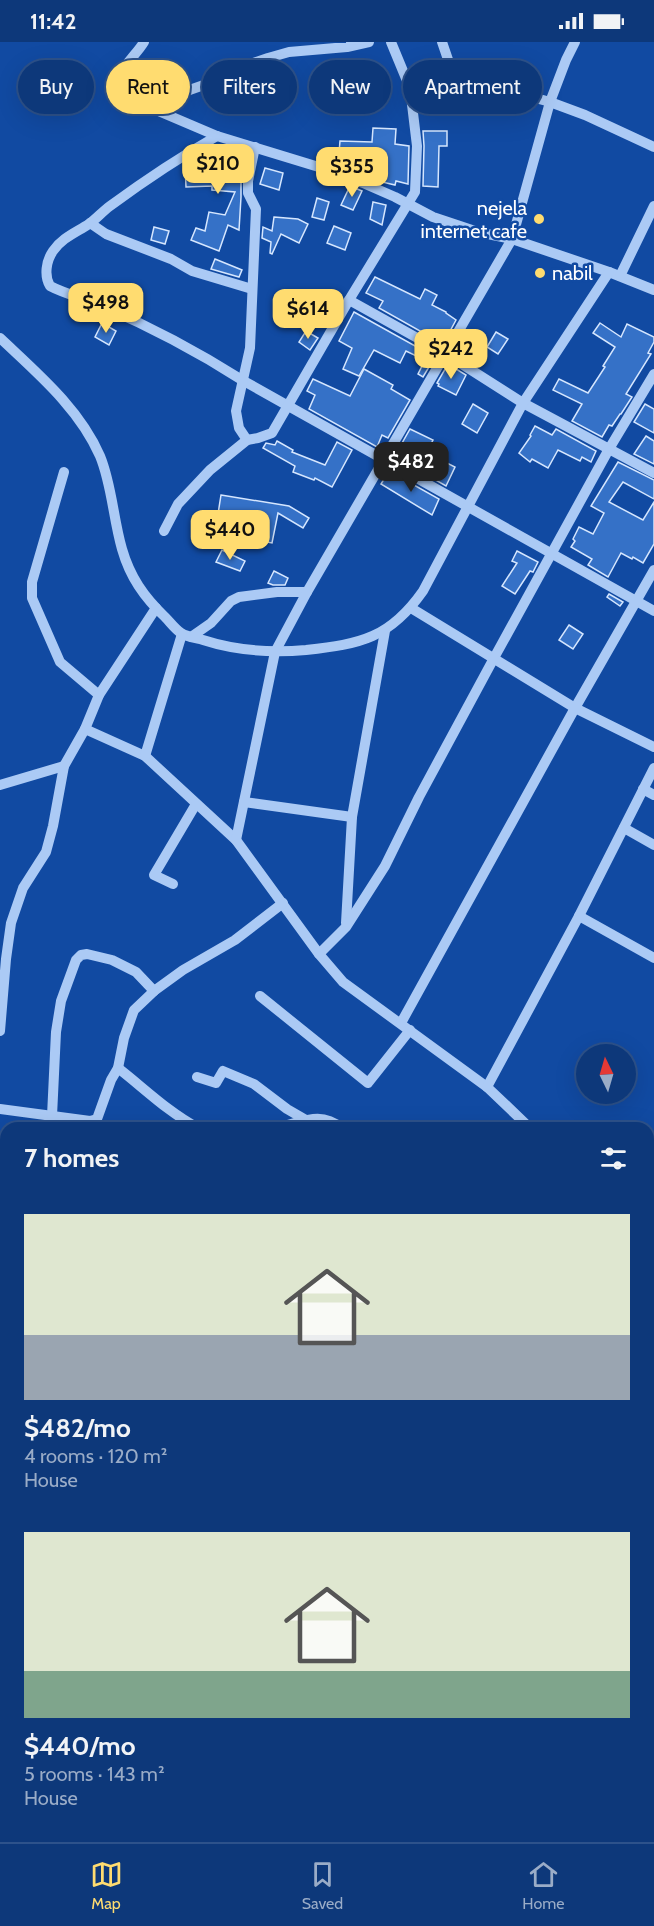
<!DOCTYPE html>
<html lang="en">
<head>
<meta charset="utf-8">
<style>
	body { margin:0; font-family:Cabin,sans-serif; background:#163f7f; color:#f1f3f6; height:100vh; display:flex; flex-direction:column; font-size:22px; white-space:nowrap }
	* { box-sizing:border-box; margin:0 }
	p { font-size:20px; color:#9aacc7 }
	.icon { flex:none; width:33px; height:33px; fill:none; stroke:currentColor; stroke-width:2; stroke-linecap:round; stroke-linejoin:round }
	.map { position:relative; flex:1; overflow:hidden }
	.panel { position:absolute; left:0px; top:1080px; width:654px; height:720px; display:flex; flex-direction:column; background:#0d387a; border-radius:18px 18px 0 0; box-shadow:0 6px 24px #0002,0 0 0 2px #2d528b }
	.panel>* { flex:none }
	.top-card { position:absolute; left:18px; top:18px; width:618px; height:54px; display:flex; gap:12px }
	.needle { width:39px; rotate:355deg }
	.buttons { position:absolute; left:576px; top:1002px; display:grid; gap:12px }
	.buttons a { display:grid; place-items:center; width:60px; height:60px; border-radius:50%; background:#0d387a; box-shadow:0 6px 24px #0002,0 0 0 2px #2d528b; font-size:30px }
	.price { position:absolute; translate:-50% -51px; padding:0 14px; border-radius:12px; background:#ffdc70; color:#111; font-size:20px; line-height:39px; filter:drop-shadow(0 2px 3px #0008) }
	.price::after { content:''; position:absolute; left:50%; top:36px; width:18px; height:14px; margin-left:-9px; background:inherit; clip-path:polygon(0 0,100% 0,50% 100%) }
	.price.active { background:#222; color:#fff }
	ul { padding:0; list-style:none }
	li { display:grid; align-content:center; gap:12px; height:318px; padding:0 24px }
	li span { display:grid; place-items:center; height:186px; border-radius:0px; color:#555 }
	li>.icon { margin-inline-start:auto }
	span .icon { width:108px; height:108px; fill:#fffc; stroke-width:1 }
	li b { font-size:26px }
	h2 { display:flex; justify-content:space-between; align-items:center; height:72px; padding:0 24px; font-size:26px }
	.tag { padding:0 21px; border-radius:27px; background:#0d387a; box-shadow:0 6px 24px #0002,0 0 0 2px #2d528b; font-size:21px; line-height:54px }
	.tag.active { background:#ffdc70; color:#111 }
	.status { display:flex; justify-content:space-between; align-items:center; height:42px; padding:0 30px; background:#0d387a; direction:ltr }
	.status svg { height:16px; fill:currentColor }
	.menu { display:flex; justify-content:space-around; align-items:center; height:84px; border-top:2px solid #2d528b; background:#0d387a; font-size:16px; color:#9aacc7 }
	.menu a { display:grid; justify-items:center; gap:3px }
	.menu .active { color:#ffdc70 }
	.map>svg:first-child { display:block }
</style>
</head>
<body>
<div class="status"><b>11:42</b><svg viewBox="0 0 49 12"><path d="M0 12V9h3v3zM5 12V6h3v6zM10 12V3h3v9zM15 12V0h3v12zM26 1h20v11H26zM47 4h2v5h-2z"/></svg></div>
<div class="map">
<svg width="654" height="1800" viewBox="0 0 654 1800">
	<rect width="100%" height="100%" fill="#114aa2"/>
	<g fill="none" stroke-linecap="round" stroke-linejoin="round">
		<!-- river -->
		<g stroke="#265092" stroke-width="26">
			<polyline points="0,1181 6,1183"/>
			<polyline points="231,1794 233,1800"/>
		</g>
	</g>
	<!-- building -->
	<g fill="#3571c7" stroke="#d5e6fe" stroke-width="1.5">
		<polygon points="373,86 396,87 395,102 409,104 408,142 396,139 395,143 378,139 383,112 382,111 369,136 357,131 359,113 339,111 340,99 372,100"/>
		<polygon points="423,89 447,89 447,104 439,104 438,145 423,144 424,104"/>
		<polygon points="214,113 245,116 241,139 241,155 239,188 228,183 219,209 191,198 196,186 205,189 209,170 225,173 235,150 212,148 212,144 186,145 185,122 188,120 214,119"/>
		<polygon points="265,126 283,131 279,148 260,142"/>
		<polygon points="350,144 362,149 353,168 341,163"/>
		<polygon points="317,156 329,160 324,178 312,175"/>
		<polygon points="373,160 386,163 382,183 370,177"/>
		<polygon points="274,175 298,177 308,182 299,201 281,192 272,212 270,211 271,200 262,196 263,185 272,189"/>
		<polygon points="334,184 351,191 345,208 327,201"/>
		<polygon points="154,185 169,189 165,202 151,198"/>
		<polygon points="215,217 242,228 239,235 211,227"/>
		<polygon points="375,235 420,257 425,247 437,253 432,263 446,270 446,271 456,278 443,302 379,266 383,259 366,251"/>
		<polygon points="354,270 435,315 423,335 418,332 425,318 406,309 400,321 374,308 359,334 343,327 352,306 339,299"/>
		<polygon points="102,281 116,289 109,303 95,295"/>
		<polygon points="600,281 621,295 627,282 654,295 654,300 648,311 651,312 626,352 632,355 621,372 620,372 612,384 609,383 602,395 572,379 582,362 553,348 559,337 588,351 605,325 603,324 615,305 593,291"/>
		<polygon points="306,289 318,296 310,308 299,300"/>
		<polygon points="496,290 508,297 498,312 487,305"/>
		<polygon points="448,322 466,333 456,353 438,344 439,342 437,341"/>
		<polygon points="364,327 393,343 391,347 410,358 388,396 382,393 377,405 309,367 315,353 307,349 313,337 350,354"/>
		<polygon points="473,362 488,371 477,391 462,382"/>
		<polygon points="645,362 654,367 654,391 634,380"/>
		<polygon points="535,384 552,393 556,387 596,409 591,420 582,415 580,419 558,408 548,426 532,417 530,420 519,411 531,394 530,393"/>
		<polygon points="410,387 433,398 424,415 401,403"/>
		<polygon points="646,394 654,399 654,422 634,412"/>
		<polygon points="277,399 293,408 292,410 325,423 337,400 352,408 332,445 315,436 314,438 293,430 295,424 263,406 266,401 275,403"/>
		<polygon points="441,418 455,425 446,444 432,436"/>
		<polygon points="618,420 654,438 654,457 623,440 609,460 643,478 654,460 654,502 643,521 633,515 632,517 621,511 608,535 588,523 592,517 571,505 575,499 573,497 579,485 593,492 604,471 591,464"/>
		<polygon points="389,429 439,457 432,473 381,442"/>
		<polygon points="221,453 289,464 309,476 303,486 278,471 272,501 215,491"/>
		<polygon points="222,508 245,519 240,529 216,520"/>
		<polygon points="517,509 538,520 533,530 530,529 515,552 502,544 517,521 512,519"/>
		<polygon points="274,529 288,536 285,543 273,543 268,541"/>
		<polygon points="609,552 623,560 620,564 607,555"/>
		<polygon points="569,583 583,592 573,607 559,598"/>
	</g>
	<g fill="none" stroke-linecap="round" stroke-linejoin="round">
		<!-- minor -->
		<g stroke="#abcaf5" stroke-width="10">
			<path d="M144,0c-10,17 -36,34 -21,54l94,40 105,32 41,15 32,14 38,20 45,15 34,7 97,33 45,18"/>
			<polyline points="442,0 455,38"/>
			<polyline points="410,46 455,38 489,43 550,60 585,73 654,105"/>
			<polyline points="158,69 181,51 218,38 242,25 268,16 289,10 347,5 369,0"/>
			<path d="M217,94c-37,21 -73,45 -107,70 -8,6 -14,13 -21,18 -14,9 -27,14 -36,27 -7,10 -9,25 -3,35 17,9 35,12 52,20 49,21 96,46 140,74l412,231"/>
			<polyline points="90,181 106,192 171,217 192,229 252,247"/>
			<polyline points="620,234 654,164"/>
			<polyline points="349,258 446,312 523,361 654,431"/>
			<path d="M0,296c37,35 79,70 100,118 12,29 13,62 22,93 8,28 22,48 43,68 5,5 10,12 16,16 6,4 15,5 22,7 34,11 68,13 103,10 55,-6 84,-12 117,-59l100,-188 86,-131"/>
			<polyline points="247,398 239,386 236,369 250,306 256,167 248,151 248,139 255,105"/>
			<polyline points="64,430 32,540 32,556 60,620 99,653"/>
			<polyline points="164,489 178,462 210,428 247,398 258,396 272,391 349,258 415,150 417,104 410,46 391,0"/>
			<polyline points="411,566 575,666 654,705"/>
			<polyline points="191,595 211,581 231,559 239,555 277,550 307,550"/>
			<polyline points="85,687 145,714 236,798 319,912 343,940 487,1045 530,1086"/>
			<polyline points="145,714 182,592"/>
			<polyline points="0,743 64,724"/>
			<polyline points="643,747 654,753"/>
			<polyline points="244,760 352,775"/>
			<polyline points="624,786 654,803"/>
			<polyline points="236,798 275,610 307,550 512,197 550,60 566,18 575,0"/>
			<polyline points="173,842 154,833 196,762"/>
			<polyline points="579,874 654,916"/>
			<polyline points="346,881 352,775 385,589"/>
			<polyline points="319,912 346,885 385,824 419,755 494,616 609,407 654,332"/>
			<polyline points="260,954 368,1041 410,988"/>
			<polyline points="401,981 575,666 654,528"/>
			<polyline points="0,989 6,917 11,881 23,846 46,810 53,784 64,724 85,687 99,653 156,566"/>
			<path d="M118,1026c27,21 50,44 80,60"/>
			<polyline points="197,1035 216,1041 223,1029 254,1042 287,1067 306,1078"/>
			<polyline points="487,1045 579,874 654,726"/>
			<polyline points="0,1067 90,1079 97,1077 111,1038 118,1026 124,996 134,968 154,949 183,928 235,898 283,861"/>
			<polyline points="52,1074 56,990 61,959 76,918 81,913 87,912 112,918 136,930 154,949"/>
			<path d="M273,1086c25,-3 46,-19 68,0"/>
			<polyline points="648,1125 654,1115"/>
			<polyline points="648,1155 654,1157"/>
			<polyline points="648,1266 654,1263"/>
			<polyline points="0,1314 6,1310"/>
			<polyline points="0,1409 6,1410"/>
			<polyline points="648,1447 654,1448"/>
			<polyline points="0,1550 6,1549"/>
			<polyline points="0,1613 6,1616"/>
			<polyline points="648,1652 654,1648"/>
			<polyline points="648,1727 654,1726"/>
			<polyline points="0,1730 6,1731"/>
			<polyline points="25,1800 26,1794"/>
			<polyline points="371,1800 372,1794"/>
		</g>
	</g>
	<!-- markers -->
	<g fill="#ffdc70" stroke="#114aa2" stroke-width="2">
		<circle cx="539" cy="177" r="6"/>
		<circle cx="540" cy="231" r="6"/>
	</g>
	<g text-anchor="middle" dominant-baseline="central" stroke-width="5" stroke-linejoin="round" paint-order="stroke">
		<!-- poi labels -->
		<g font-size="20" fill="#fff" stroke="#114aa2" text-anchor="end">
			<text x="527" y="166">nejela<tspan x="527" dy="23">internet cafe</tspan></text>
			<text x="552" y="231" text-anchor="start">nabil</text>
		</g>
	</g>
</svg>
<div class="buttons">
<a><svg class="needle" viewBox="-14 -14 28 28"><path d="M0-13l5 13h-10z" fill="#e53935"/><path d="M0 13l5-13h-10z" fill="#9aacc7"/></svg></a>
</div>
<b class="price" style="left:218px;top:153px">$210</b>
<b class="price" style="left:352px;top:156px">$355</b>
<b class="price" style="left:106px;top:292px">$498</b>
<b class="price" style="left:308px;top:298px">$614</b>
<b class="price" style="left:451px;top:338px">$242</b>
<b class="price active" style="left:411px;top:451px">$482</b>
<b class="price" style="left:230px;top:519px">$440</b>
<div class="top-card">
<a class="tag">Buy</a>
<a class="tag active">Rent</a>
<a class="tag">Filters</a>
<a class="tag">New</a>
<a class="tag">Apartment</a>
</div>
<section class="panel">
<h2>7 homes<svg class="icon" aria-label="filters" viewBox="0 0 24 24"><path d="M4 7h16M4 17h16"/><circle cx="9" cy="7" r="2"/><circle cx="15" cy="17" r="2"/></svg></h2>
<ul>
<li><span style="background:linear-gradient(#dfe7d0 65%,#9aa5b1 0)"><svg class="icon" aria-label="home" viewBox="0 0 24 24"><path d="M3 11l9-7 9 7M6 9v11h12V9"/></svg></span><div><b>$482/mo</b><p>4 rooms · 120 m²</p><p>House</p></div></li>
<li><span style="background:linear-gradient(#dfe7d0 75%,#7fa58c 0)"><svg class="icon" aria-label="home" viewBox="0 0 24 24"><path d="M3 11l9-7 9 7M6 9v11h12V9"/></svg></span><div><b>$440/mo</b><p>5 rooms · 143 m²</p><p>House</p></div></li>
</ul>
</section>
</div>
<nav class="menu">
<a class="active"><svg class="icon" aria-label="map" viewBox="0 0 24 24"><path d="M3 6l6-2 6 2 6-2v14l-6 2-6-2-6 2zM9 4v14M15 6v14"/></svg>Map</a>
<a><svg class="icon" aria-label="saved" viewBox="0 0 24 24"><path d="M7 4h10v16l-5-4-5 4z"/></svg>Saved</a>
<a><svg class="icon" aria-label="home" viewBox="0 0 24 24"><path d="M3 11l9-7 9 7M6 9v11h12V9"/></svg>Home</a>
</nav>
</body>
</html>
